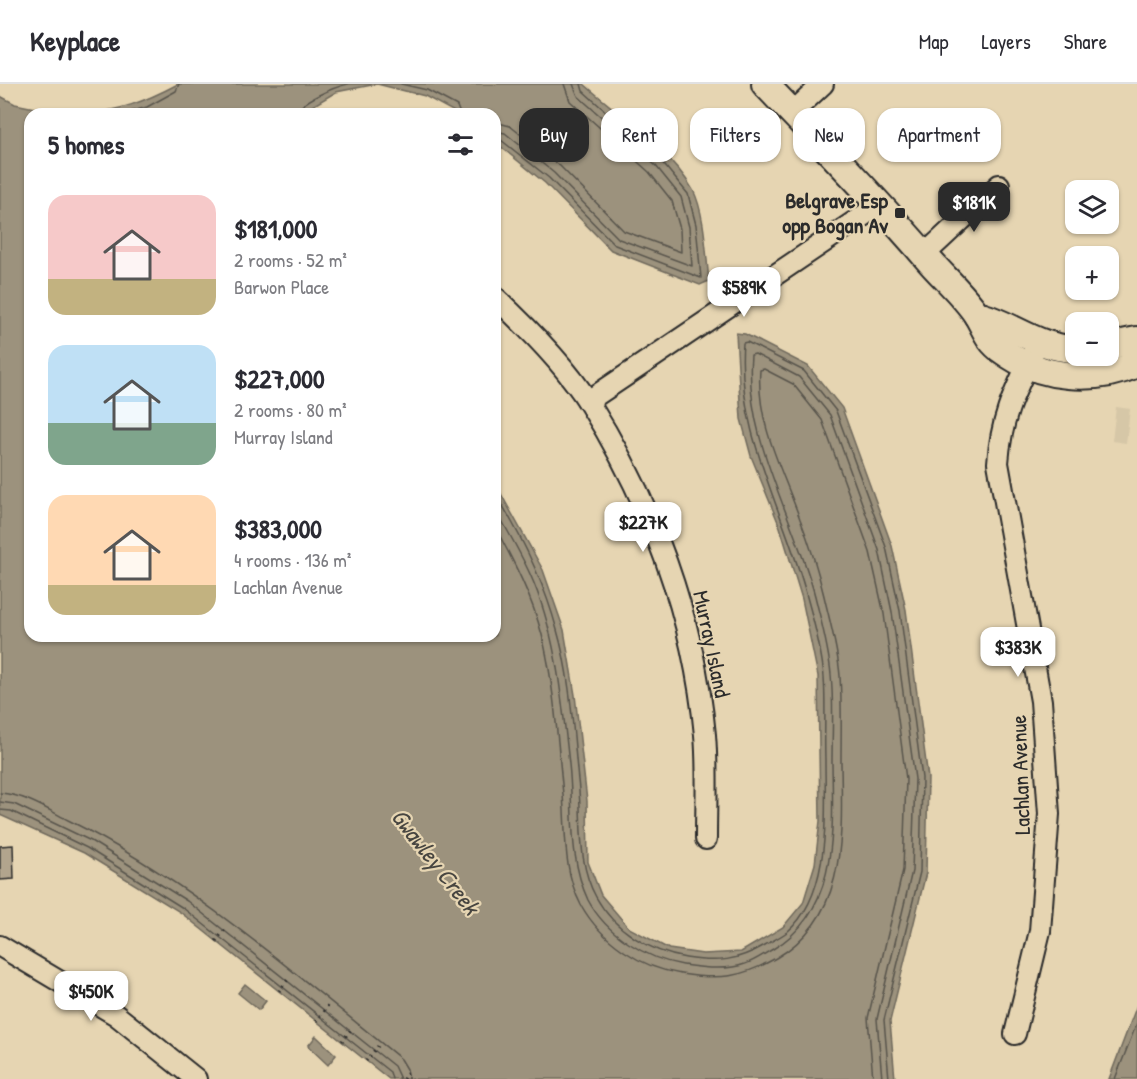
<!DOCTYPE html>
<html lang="en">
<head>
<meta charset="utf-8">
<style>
	body { margin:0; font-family:"Patrick Hand",sans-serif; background:#f7f7f7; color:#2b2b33; height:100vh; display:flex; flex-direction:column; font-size:22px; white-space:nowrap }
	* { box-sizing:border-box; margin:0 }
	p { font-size:20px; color:#7c7c81 }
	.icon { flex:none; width:33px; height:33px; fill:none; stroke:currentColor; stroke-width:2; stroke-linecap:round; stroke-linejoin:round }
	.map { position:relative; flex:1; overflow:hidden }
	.drawer { position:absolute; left:24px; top:24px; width:477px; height:534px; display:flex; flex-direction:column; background:#fff; border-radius:18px; box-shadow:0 2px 4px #0004 }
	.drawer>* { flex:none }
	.top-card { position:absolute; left:519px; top:24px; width:528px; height:54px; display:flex; gap:12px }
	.fabs { position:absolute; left:1065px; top:96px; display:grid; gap:12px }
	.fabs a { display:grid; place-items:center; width:54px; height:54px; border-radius:12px; background:#fff; box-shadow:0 2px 4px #0004; font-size:30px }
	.price { position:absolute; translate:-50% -51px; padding:0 14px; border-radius:12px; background:#fff; color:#222; font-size:20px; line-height:39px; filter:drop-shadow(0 2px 3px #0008) }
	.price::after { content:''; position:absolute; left:50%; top:36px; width:18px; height:14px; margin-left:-9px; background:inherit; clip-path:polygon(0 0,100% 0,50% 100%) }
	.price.selected { background:#2b2b2b; color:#fff }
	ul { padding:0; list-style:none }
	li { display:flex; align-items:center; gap:18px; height:150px; padding:0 24px }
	li span { display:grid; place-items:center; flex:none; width:168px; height:120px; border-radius:18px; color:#555 }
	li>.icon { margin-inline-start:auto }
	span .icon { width:72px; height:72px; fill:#fffc; stroke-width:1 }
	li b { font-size:26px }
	h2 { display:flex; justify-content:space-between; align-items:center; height:72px; padding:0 24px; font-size:26px }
	.chip { padding:0 21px; border-radius:18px; background:#fff; box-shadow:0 2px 4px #0004; font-size:21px; line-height:54px }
	.chip.selected { background:#2b2b2b; color:#fff }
	header { display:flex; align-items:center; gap:36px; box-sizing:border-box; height:84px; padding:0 30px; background:#fff; border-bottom:2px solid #e1e1e2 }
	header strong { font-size:28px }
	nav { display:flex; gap:33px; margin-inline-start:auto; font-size:21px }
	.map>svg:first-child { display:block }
</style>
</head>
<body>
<header>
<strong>Keyplace</strong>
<nav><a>Map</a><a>Layers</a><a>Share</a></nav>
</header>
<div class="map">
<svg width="1137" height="995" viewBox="0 0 1137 995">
	<rect width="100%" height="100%" fill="#e6d5b2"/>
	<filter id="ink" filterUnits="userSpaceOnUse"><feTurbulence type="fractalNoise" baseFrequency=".0167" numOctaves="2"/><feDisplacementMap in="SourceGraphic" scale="12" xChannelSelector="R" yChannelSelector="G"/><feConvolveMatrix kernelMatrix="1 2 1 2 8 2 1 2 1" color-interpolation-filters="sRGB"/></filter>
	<g filter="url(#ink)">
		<!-- built -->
		<polygon fill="#d6c7a7" points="1116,323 1130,325 1126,359 1112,357"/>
		<!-- water -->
		<g fill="#9c927d" stroke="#6f695c" stroke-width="1.5">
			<path d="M178,0h406c34,30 87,67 109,106 12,23 13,65 16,91l-9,4 -89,-35 -66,-67 -50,-41v-28h-37l-33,-18 -48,-12 -41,8 -37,22h-217c38,-3 62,-12 96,-30z"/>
			<polygon points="0,12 15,20 64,30 30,30 30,552 495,552 495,399 543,486 564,546 575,611 587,717 588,778 601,811 629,844 669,865 703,870 741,868 783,843 803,819 815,780 820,737 818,592 802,515 780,443 751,372 741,335 736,249 745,250 808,282 842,324 892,462 906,526 928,694 926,789 890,937 895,995 389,995 180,828 84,769 0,731"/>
			<polygon points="245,900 266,917 259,926 238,909"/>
			<polygon points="1137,921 1137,995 1109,995"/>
			<polygon points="316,952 336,971 328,981 308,962"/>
		</g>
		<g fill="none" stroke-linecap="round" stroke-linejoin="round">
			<!-- shore -->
			<g stroke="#58544c" stroke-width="1.5">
				<polyline points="401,0 427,6 457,22 460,30"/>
				<polyline points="123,30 147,23 176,7 179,0"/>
				<path d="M297,30c2,-13 38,-27 51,-30"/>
				<polyline points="495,38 510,42 559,81 624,147 681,168 680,145 672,117 649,88 570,17 564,0"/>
				<polyline points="495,47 505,49 554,89 619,155 692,182 689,143 681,113 656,82 578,12 573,0"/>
				<polyline points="495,54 501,56 549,94 615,161 701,194 696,141 688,110 661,77 583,7 581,0"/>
				<path d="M495,409c26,42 49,89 62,137 14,48 16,101 21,150 5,39 -2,81 18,117 18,33 54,55 90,61 32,5 51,3 79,-13 7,-4 15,-8 22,-13 45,-38 38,-120 38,-173 -1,-27 1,-55 -1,-82 -2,-26 -10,-55 -17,-80 -22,-85 -71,-164 -64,-254l4,-1 57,29 32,40 50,136 14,64 22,167 -2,94 -36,148 5,59"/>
				<path d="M495,424c12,22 25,44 35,66 27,60 32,127 39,190 5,45 -1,94 19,136 18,34 58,59 95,65 19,3 44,6 62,-1 10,-3 19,-10 28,-15 66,-39 60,-118 59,-186 0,-29 2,-59 -1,-88 -2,-26 -10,-54 -16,-79 -21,-79 -71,-158 -64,-241l4,-1 44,23 31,38 49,135 13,62 23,167 -3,92 -35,148 5,60"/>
				<path d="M495,443c19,35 37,70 47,108 12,48 15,100 20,149 5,42 -1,83 19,121 20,36 60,63 100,69 39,6 60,4 95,-16 72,-42 66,-122 65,-195 0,-29 1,-58 -1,-87 -2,-26 -10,-54 -16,-80 -6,-25 -14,-52 -24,-77 -17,-48 -44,-96 -40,-149l4,-1 29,15 29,36 48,132 14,62 22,165 -3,91 -35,148 5,61"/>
				<path d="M0,709c23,1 47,16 68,27 123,61 226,153 333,239l6,10 2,10"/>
				<polyline points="0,718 14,720 91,757 187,817 394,982 400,995"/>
				<polyline points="0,726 11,727 87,764 183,824 390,988 392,995"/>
				<polyline points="1115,995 1137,939"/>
			</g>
		</g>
		<!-- building -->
		<polygon fill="#b2a58d" stroke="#2b2b2b" stroke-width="1.5" points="13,761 14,795 0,796 0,762"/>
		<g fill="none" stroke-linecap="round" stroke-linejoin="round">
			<!-- minor casing -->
			<g stroke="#2b2b2b" stroke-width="24">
				<g id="minor">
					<polyline points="792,29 823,0"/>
					<polyline points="924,171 999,101"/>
					<path d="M495,213c32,30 71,69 94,106 63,100 105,214 116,332 3,34 1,70 1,104"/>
					<polyline points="588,317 879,121"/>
					<polyline points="0,862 116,931 196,995"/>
					<path d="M1015,950l25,-103 9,-117 -8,-113 -43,-238c3,-45 16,-70 35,-110"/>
				</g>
			</g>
			<!-- tertiary casing -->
			<g stroke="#2b2b2b" stroke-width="30">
				<g id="tertiary">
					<path d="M765,0c54,57 110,113 161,173 16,19 38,38 51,58 9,15 11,26 26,36 38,28 91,32 134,13"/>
					<path d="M977,231c34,8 61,34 99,34"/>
					<polyline points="1108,262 1137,256"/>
				</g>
			</g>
			<!-- path -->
			<g stroke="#2b2b2b" stroke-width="3" stroke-dasharray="1.5 4.5" stroke-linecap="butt">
				<polyline points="216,857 227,843"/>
				<polyline points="279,907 289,894"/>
				<polyline points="316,937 329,920"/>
				<polyline points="342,957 353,943"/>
				<polyline points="366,977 378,962"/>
				<polyline points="403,995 408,987"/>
			</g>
			<!-- minor -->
			<use href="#minor" stroke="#e6d5b2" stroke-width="20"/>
			<!-- tertiary -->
			<use href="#tertiary" stroke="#e6d5b2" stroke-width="26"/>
		</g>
	</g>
	<!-- markers -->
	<rect fill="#2b2b2b" stroke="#e6d5b2" stroke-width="2" x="894" y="123" width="12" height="12" rx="3"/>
	<g text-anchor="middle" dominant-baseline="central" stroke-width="4.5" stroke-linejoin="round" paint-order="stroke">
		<!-- poi labels -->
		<g font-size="22" font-weight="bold" fill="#2b2b2b" stroke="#e6d5b2" text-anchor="end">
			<text x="888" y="116">Belgrave Esp<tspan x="888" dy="25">opp Bogan Av</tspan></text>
		</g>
		<!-- street labels -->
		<g font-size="22" fill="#2b2b2b" stroke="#e6d5b2">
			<text transform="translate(712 560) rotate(78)">Murray Island</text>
			<text transform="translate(1020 691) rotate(-92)">Lachlan Avenue</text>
		</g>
		<!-- water labels -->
		<g font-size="24" font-style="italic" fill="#474540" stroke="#e6d5b2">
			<text transform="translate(436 777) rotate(52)">Gwawley Creek</text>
		</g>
	</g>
</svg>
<div class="fabs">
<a><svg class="icon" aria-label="layers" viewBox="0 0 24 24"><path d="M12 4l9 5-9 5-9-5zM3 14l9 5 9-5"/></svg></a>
<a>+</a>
<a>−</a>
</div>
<b class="price selected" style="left:974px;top:149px">$181K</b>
<b class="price" style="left:744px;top:234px">$589K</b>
<b class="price" style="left:643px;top:469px">$227K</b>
<b class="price" style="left:1018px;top:594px">$383K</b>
<b class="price" style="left:91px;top:938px">$450K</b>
<div class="top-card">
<a class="chip selected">Buy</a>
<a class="chip">Rent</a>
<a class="chip">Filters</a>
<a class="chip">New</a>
<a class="chip">Apartment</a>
</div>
<section class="drawer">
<h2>5 homes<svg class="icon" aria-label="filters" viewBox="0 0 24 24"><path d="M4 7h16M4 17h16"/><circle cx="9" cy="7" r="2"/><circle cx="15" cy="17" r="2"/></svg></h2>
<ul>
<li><span style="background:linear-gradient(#f6c9c9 70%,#c2b280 0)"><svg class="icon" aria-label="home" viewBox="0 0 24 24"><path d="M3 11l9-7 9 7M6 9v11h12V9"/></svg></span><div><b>$181,000</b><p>2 rooms · 52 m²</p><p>Barwon Place</p></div></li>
<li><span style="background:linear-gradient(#bfe0f5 65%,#7fa58c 0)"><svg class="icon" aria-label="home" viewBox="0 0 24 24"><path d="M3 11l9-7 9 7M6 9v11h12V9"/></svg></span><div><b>$227,000</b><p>2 rooms · 80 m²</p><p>Murray Island</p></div></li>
<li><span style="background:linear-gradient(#ffd9b3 75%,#c2b280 0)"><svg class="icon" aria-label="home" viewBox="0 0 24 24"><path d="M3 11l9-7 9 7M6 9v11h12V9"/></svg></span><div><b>$383,000</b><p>4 rooms · 136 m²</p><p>Lachlan Avenue</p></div></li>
</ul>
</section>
</div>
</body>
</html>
